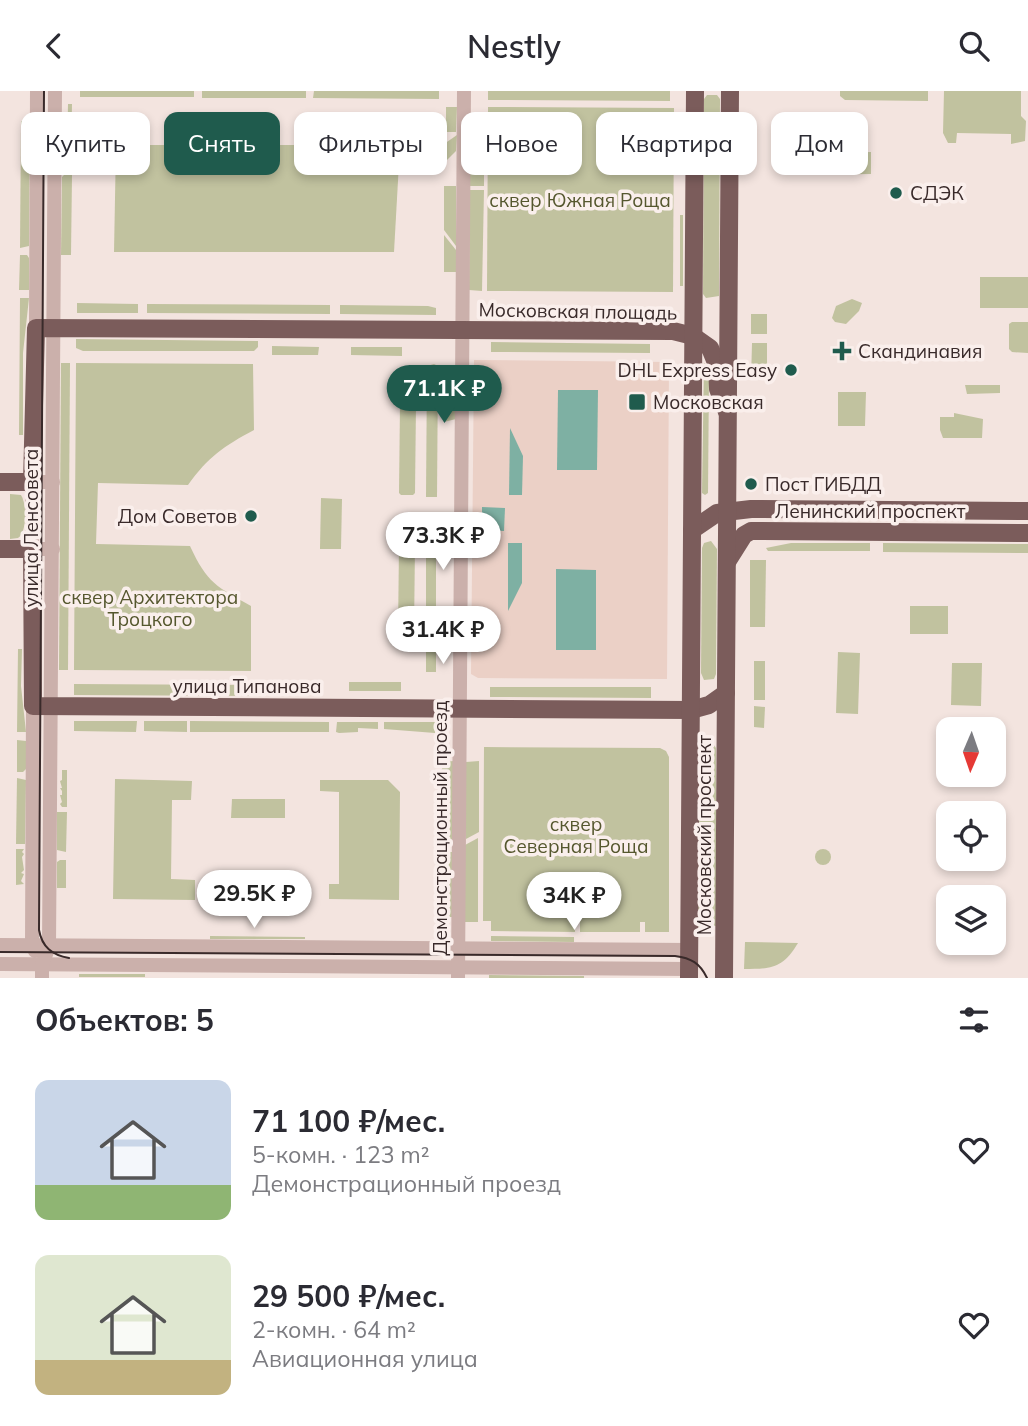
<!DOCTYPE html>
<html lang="ru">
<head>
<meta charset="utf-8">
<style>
	body { margin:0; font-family:Mulish,sans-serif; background:#f2f2f3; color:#2b2b33; height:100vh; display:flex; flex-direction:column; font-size:26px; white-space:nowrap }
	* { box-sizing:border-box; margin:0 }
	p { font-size:23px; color:#7c7c81 }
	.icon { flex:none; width:38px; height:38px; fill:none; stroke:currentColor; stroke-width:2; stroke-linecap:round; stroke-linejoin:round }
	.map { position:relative; height:887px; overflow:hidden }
	.side { display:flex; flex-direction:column; background:#fff; flex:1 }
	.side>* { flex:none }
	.banner { position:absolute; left:21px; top:21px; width:987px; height:63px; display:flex; gap:14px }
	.needle { width:46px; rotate:182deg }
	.tools { position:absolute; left:936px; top:626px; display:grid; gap:14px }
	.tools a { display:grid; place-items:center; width:70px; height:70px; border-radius:14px; background:#fff; box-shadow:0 4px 10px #0003; font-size:35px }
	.price { position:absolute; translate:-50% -60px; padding:0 16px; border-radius:24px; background:#fff; color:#222; font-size:23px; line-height:46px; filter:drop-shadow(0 2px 4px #0008) }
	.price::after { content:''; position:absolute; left:50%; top:42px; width:21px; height:16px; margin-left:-10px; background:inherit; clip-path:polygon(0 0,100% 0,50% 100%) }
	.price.selected { background:#1f5b4d; color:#fff }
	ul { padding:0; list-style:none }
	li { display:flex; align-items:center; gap:21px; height:175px; padding:0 35px }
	li span { display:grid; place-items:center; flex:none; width:196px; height:140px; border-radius:14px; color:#555 }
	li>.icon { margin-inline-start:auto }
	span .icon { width:84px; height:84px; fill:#fffc; stroke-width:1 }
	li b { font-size:30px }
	h2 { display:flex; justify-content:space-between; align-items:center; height:84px; padding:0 35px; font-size:30px }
	.chip { padding:0 24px; border-radius:14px; background:#fff; box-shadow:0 4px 10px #0003; font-size:24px; line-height:63px }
	.chip.selected { background:#1f5b4d; color:#fff }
	header { display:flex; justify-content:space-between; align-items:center; height:91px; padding:0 35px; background:#fff; font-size:32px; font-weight:600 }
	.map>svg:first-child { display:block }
</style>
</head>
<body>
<header><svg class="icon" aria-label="back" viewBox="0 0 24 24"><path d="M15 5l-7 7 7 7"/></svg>Nestly<svg class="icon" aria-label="search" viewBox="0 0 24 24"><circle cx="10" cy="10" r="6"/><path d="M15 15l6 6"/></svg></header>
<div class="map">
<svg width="1028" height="887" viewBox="0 0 1028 887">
	<rect width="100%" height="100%" fill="#f3e4df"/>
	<!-- green -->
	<g fill="#c1c29f">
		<rect x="80" y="0" width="114" height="6"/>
		<rect x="202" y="0" width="104" height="7"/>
		<polygon points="314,0 439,0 439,8 313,7"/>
		<polygon points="488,0 670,0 670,10 488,9"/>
		<polygon points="840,0 928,0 928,10 845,9 840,5"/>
		<polygon points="944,0 1021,0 1021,25 1026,30 1025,50 1011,53 1011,43 957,42 956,52 948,52 943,42"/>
		<polygon points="707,4 717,4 720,8 719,205 706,207 703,203 704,8"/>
		<polygon points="68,13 72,13 71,61 67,61"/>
		<polygon points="446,16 457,16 456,41 446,41"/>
		<polygon points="488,16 674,17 673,201 487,200"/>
		<polygon points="21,30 30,30 29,155 20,157"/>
		<rect x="470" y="41" width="14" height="54"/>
		<polygon points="457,44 456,60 444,72 444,53"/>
		<polygon points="116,54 400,54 394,161 114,161"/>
		<polygon points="871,61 871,83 800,84 800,62"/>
		<polygon points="64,84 72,84 71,164 61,164 62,86"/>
		<polygon points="444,95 456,95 456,155 444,139"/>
		<polygon points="470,99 484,99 482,200 469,199"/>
		<rect x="680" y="124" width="3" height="71"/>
		<polygon points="444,144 456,159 456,181 444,181"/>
		<polygon points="20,164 27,164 29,167 29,199 19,199"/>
		<rect x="980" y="186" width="48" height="31"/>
		<polygon points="20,207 29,207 23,262 23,344 19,344"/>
		<polygon points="852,208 862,212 859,220 846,233 835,231 832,227 836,215"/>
		<polygon points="77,212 138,213 138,222 77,222"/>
		<polygon points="147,213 330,214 330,223 147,222"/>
		<polygon points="340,214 428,215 436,217 436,224 340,223"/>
		<rect x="482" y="215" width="39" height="6"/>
		<rect x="751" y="223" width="16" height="20"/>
		<polygon points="1012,231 1028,231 1028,262 1012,261 1009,258 1009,233"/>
		<polygon points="76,248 258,250 258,256 254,260 83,260 76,257"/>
		<polygon points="491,251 650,253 650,262 491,261"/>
		<polygon points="752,252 767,252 767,289 751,289"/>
		<polygon points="272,255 319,256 318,264 272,264"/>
		<polygon points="351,256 402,256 402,265 351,264"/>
		<polygon points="61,272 70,272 68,579 59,579"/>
		<path d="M76,272l177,1 1,66c-30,16 -46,27 -66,55l-90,-2 -2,61 94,2c17,37 27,41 61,60v65l-177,-1z"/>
		<polygon points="704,272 707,274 709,284 708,402 705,404 702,402"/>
		<polygon points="434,273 438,275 437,406 426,406 427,275"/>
		<polygon points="444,275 456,275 456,328 444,331"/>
		<polygon points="965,294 1000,294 1000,302 967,303"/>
		<polygon points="838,301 866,301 865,335 838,335"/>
		<polygon points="402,310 413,310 416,313 415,402 413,404 401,404 399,402 400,312"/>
		<polygon points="954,322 983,328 982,347 943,347 940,339 940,326 954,326"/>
		<path d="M10,403l11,1c6,9 6,37 -3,43l-8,1z"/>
		<polygon points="321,407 342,408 341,458 320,458"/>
		<rect x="426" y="449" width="10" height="132"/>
		<polygon points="401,450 412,450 415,453 414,542 412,544 400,544 398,542 399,453"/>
		<polygon points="711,450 717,458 716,583 714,588 704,589 701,582 702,457 704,452"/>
		<polygon points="791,452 870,452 870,460 768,460 766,457"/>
		<polygon points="883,452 1028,453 1028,462 883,461"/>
		<polygon points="750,469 766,469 765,536 750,536"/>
		<rect x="910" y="515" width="38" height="28"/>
		<polygon points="18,558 22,558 21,595 26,641 17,641"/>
		<polygon points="838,561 860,562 858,623 836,622"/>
		<rect x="754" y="570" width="11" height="39"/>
		<polygon points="952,572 982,572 981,615 951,614"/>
		<polygon points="270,590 317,591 316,600 270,599"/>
		<rect x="349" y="591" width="52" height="9"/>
		<polygon points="74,593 252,594 254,605 74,604"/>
		<polygon points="490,596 651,596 651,607 490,606"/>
		<polygon points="754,615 765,616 764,637 754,636"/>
		<polygon points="74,630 137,630 136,641 74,640"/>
		<polygon points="144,630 187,630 187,641 144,640"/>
		<polygon points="190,630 329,631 329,641 190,641"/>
		<polygon points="337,631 378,631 378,638 358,637 358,641 339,642 336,641"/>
		<polygon points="384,631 435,631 435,642 384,638"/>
		<polygon points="17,649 26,650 26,678 23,681 17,681"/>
		<polygon points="710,653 714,654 716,657 716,835 698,836 700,656 702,654"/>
		<polygon points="484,656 660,657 666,660 669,666 669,841 645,841 645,831 640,831 640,841 580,841 580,831 575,831 575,841 491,840 491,830 483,830"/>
		<polygon points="453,670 453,753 440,753 441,680 445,671"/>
		<polygon points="479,670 479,741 466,748 466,671"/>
		<polygon points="62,679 67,679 67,716 62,716 60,713 62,711 60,704 62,704 62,700 60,697 62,697 60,690 62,689"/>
		<polygon points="17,687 26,689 25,753 16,753"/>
		<polygon points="115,688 192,690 191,709 172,709 171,788 195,789 195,809 113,808"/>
		<polygon points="320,689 388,689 400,701 399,809 329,808 329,793 339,793 339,701 320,700"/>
		<polygon points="232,708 285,708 285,727 231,727"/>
		<polygon points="57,721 67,721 66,761 57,759"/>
		<polygon points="478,747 478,831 465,831 465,754"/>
		<circle cx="823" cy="766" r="8"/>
		<polygon points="16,758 24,758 22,761 24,763 22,766 24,779 21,782 24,783 21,790 24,793 16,794"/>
		<rect x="441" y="761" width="11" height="65"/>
		<polygon points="60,769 66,769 66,797 57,797 57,771"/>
		<polygon points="210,845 305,846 305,848 210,848"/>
		<polygon points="491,845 574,846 574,851 491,850"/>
		<path d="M745,851l53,1c-15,25 -26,26 -54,26z"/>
		<rect x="79" y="883" width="66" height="3"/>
		<polygon points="489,884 584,885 584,887 489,887"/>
	</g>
	<!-- plaza -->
	<polygon fill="#ebd0c6" points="474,269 669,271 667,588 478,587 471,583"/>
	<!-- water -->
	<g fill="#7eb0a3">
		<polygon points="558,299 598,299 597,379 557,379"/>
		<polygon points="510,337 523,365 522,404 509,404"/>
		<polygon points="482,416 505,417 504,440 482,439"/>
		<polygon points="508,452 522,452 522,492 508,520"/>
		<polygon points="556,478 596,479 596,559 556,559"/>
	</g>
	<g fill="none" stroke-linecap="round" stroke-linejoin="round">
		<!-- minor -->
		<g stroke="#cbb0ab" stroke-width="14">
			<polyline points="36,237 37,0"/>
			<polyline points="53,458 32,458 32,391 53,391"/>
			<polyline points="33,615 32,854 35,860"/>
			<polyline points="0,854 689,859"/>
			<polyline points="0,873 689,878"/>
			<polyline points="42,887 42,874 49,855 55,0"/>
			<polyline points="458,887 464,0"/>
		</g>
		<!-- major -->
		<g stroke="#7b5c5b" stroke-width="18">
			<polyline points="0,391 32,391 36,237 673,240 693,245 710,257 717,274 718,298 727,321"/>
			<polyline points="692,439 717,422 751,418 1028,420"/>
			<polyline points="0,458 32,458 33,615 691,619 709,614 726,602"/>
			<polyline points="727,471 744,444 751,440 1028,442"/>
			<polyline points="689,887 695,0"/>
			<polyline points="724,887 730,0"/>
		</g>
		<!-- tram -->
		<g stroke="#392a2a" stroke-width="2">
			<path d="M44,0l-5,839c3,17 13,25 30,28"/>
			<path d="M0,861l675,4c16,2 25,7 32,22"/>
		</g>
	</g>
	<!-- markers -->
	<g fill="#1f5b4d" stroke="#faefec" stroke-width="2.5">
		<circle cx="896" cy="102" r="7"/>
		<path d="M838.5 249.5h7v7h7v7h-7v7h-7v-7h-7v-7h7z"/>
		<circle cx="791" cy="279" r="7"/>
		<rect x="628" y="302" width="18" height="18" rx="3.5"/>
		<circle cx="751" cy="393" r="7"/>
		<circle cx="251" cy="425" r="7"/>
	</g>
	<g text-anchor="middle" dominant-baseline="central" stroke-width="7" stroke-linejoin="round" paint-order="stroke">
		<!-- poi labels -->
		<g font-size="19" fill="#392a2a" stroke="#faefec" text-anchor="start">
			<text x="910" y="102">СДЭК</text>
			<text x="858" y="260">Скандинавия</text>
			<text x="777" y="279" text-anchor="end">DHL Express Easy</text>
			<text x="653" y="311">Московская</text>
			<text x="765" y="393">Пост ГИБДД</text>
			<text x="237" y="425" text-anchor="end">Дом Советов</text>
		</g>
		<!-- park labels -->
		<g font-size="19" fill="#55572e" stroke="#faefec">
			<text x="580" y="109">сквер Южная Роща</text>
			<text x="150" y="506">сквер Архитектора<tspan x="150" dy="22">Троцкого</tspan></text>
			<text x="576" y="733">сквер<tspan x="576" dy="22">Северная Роща</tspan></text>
		</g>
		<!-- street labels -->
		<g font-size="19" fill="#392a2a" stroke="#faefec">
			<text transform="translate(578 220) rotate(1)">Московская площадь</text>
			<text x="870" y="420">Ленинский проспект</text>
			<text transform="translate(31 437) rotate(-90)">улица Ленсовета</text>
			<text x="247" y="595">улица Типанова</text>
			<text transform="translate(440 737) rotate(-90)">Демонстрационный проезд</text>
			<text transform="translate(704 744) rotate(-90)">Московский проспект</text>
		</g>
	</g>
</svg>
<div class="tools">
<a><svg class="needle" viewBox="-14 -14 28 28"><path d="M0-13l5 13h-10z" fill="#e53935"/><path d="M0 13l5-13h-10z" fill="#7c7c81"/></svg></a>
<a><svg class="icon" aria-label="locate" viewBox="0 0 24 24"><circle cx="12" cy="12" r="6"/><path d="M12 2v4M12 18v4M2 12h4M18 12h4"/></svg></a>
<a><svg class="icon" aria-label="layers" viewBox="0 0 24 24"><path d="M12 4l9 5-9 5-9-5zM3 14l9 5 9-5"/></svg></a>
</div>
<b class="price selected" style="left:444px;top:334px">71.1K ₽</b>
<b class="price" style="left:443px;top:481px">73.3K ₽</b>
<b class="price" style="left:443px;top:575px">31.4K ₽</b>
<b class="price" style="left:254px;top:839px">29.5K ₽</b>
<b class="price" style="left:574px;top:841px">34K ₽</b>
<div class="banner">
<a class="chip">Купить</a>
<a class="chip selected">Снять</a>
<a class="chip">Фильтры</a>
<a class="chip">Новое</a>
<a class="chip">Квартира</a>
<a class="chip">Дом</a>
</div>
</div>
<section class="side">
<h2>Объектов: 5<svg class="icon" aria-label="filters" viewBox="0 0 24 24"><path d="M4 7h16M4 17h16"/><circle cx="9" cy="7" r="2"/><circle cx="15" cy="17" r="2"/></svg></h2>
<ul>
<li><span style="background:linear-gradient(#c9d6e8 75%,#8fb573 0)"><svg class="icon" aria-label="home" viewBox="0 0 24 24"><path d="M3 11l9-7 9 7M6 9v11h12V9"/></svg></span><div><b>71 100 ₽/мес.</b><p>5-комн. · 123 m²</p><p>Демонстрационный проезд</p></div><svg class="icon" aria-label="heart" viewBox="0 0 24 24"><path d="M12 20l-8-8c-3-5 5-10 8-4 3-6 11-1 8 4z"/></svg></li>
<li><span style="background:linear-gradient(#dfe7d0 75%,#c2b280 0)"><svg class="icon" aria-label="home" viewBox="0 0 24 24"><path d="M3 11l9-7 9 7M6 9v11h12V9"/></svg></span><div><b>29 500 ₽/мес.</b><p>2-комн. · 64 m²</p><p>Авиационная улица</p></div><svg class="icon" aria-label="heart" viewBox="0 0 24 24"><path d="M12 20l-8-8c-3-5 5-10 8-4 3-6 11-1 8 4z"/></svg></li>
</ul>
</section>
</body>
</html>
